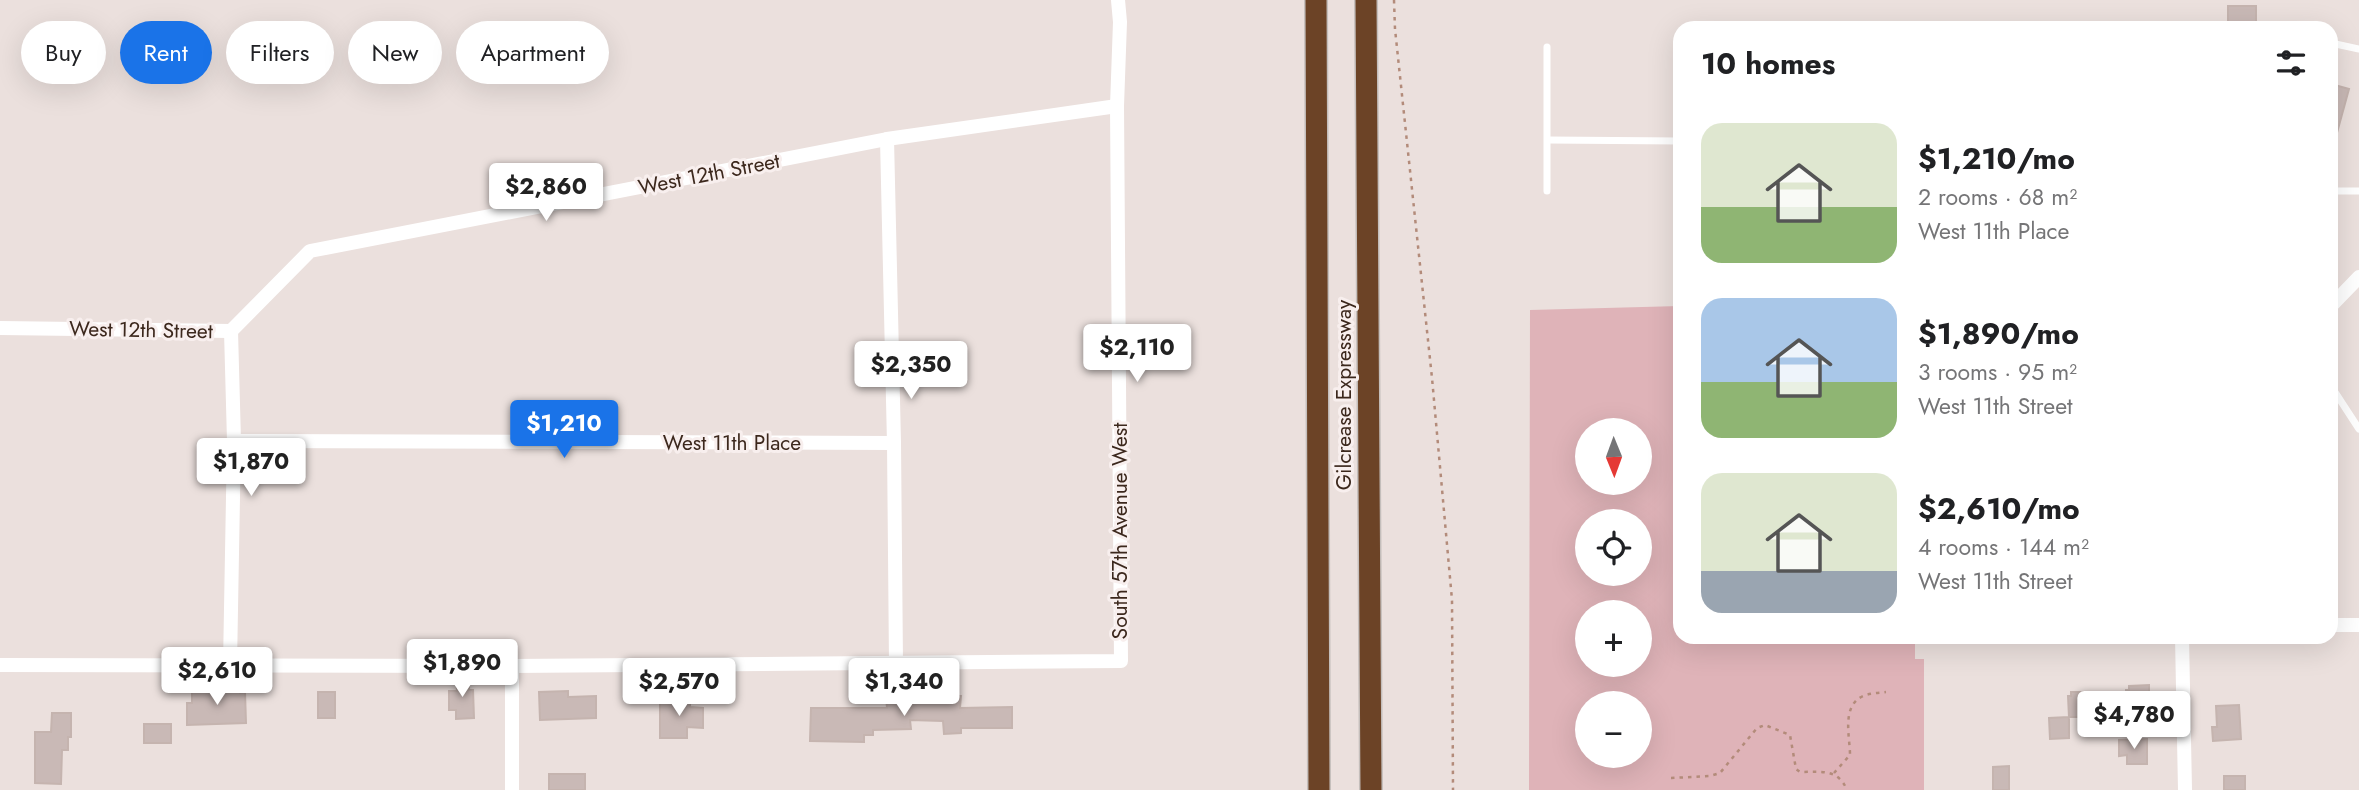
<!DOCTYPE html>
<html lang="en">
<head>
<meta charset="utf-8">
<style>
	body { margin:0; font-family:Jost,sans-serif; background:#f2f2f2; color:#202124; height:100vh; display:flex; flex-direction:column; font-size:26px; white-space:nowrap }
	* { box-sizing:border-box; margin:0 }
	p { font-size:23px; color:#757577 }
	.icon { flex:none; width:38px; height:38px; fill:none; stroke:currentColor; stroke-width:2; stroke-linecap:round; stroke-linejoin:round }
	.map { position:relative; flex:1; overflow:hidden }
	.side { position:absolute; left:1673px; top:21px; width:665px; height:623px; display:flex; flex-direction:column; background:#fff; border-radius:21px; box-shadow:0 7px 28px #0002 }
	.side>* { flex:none }
	.guide { position:absolute; left:21px; top:21px; width:665px; height:63px; display:flex; gap:14px }
	.needle { width:46px; rotate:179deg }
	.tools { position:absolute; left:1575px; top:418px; display:grid; gap:14px }
	.tools a { display:grid; place-items:center; width:77px; height:77px; border-radius:50%; background:#fff; box-shadow:0 7px 28px #0002; font-size:35px }
	.price { position:absolute; translate:-50% -60px; padding:0 16px; border-radius:7px; background:#fff; color:#222; font-size:23px; line-height:46px; filter:drop-shadow(0 2px 4px #0008) }
	.price::after { content:''; position:absolute; left:50%; top:42px; width:21px; height:16px; margin-left:-10px; background:inherit; clip-path:polygon(0 0,100% 0,50% 100%) }
	.price.current { background:#1a73e8; color:#fff }
	ul { padding:0; list-style:none }
	li { display:flex; align-items:center; gap:21px; height:175px; padding:0 28px }
	li span { display:grid; place-items:center; flex:none; width:196px; height:140px; border-radius:21px; color:#555 }
	li>.icon { margin-inline-start:auto }
	span .icon { width:84px; height:84px; fill:#fffc; stroke-width:1 }
	li b { font-size:30px }
	h2 { display:flex; justify-content:space-between; align-items:center; height:84px; padding:0 28px; font-size:30px }
	.pill { padding:0 24px; border-radius:32px; background:#fff; box-shadow:0 7px 28px #0002; font-size:24px; line-height:63px }
	.pill.current { background:#1a73e8; color:#fff }
	.map>svg:first-child { display:block }
</style>
</head>
<body>
<div class="map">
<svg width="2359" height="790" viewBox="0 0 2359 790">
	<rect width="100%" height="100%" fill="#ebe0dd"/>
	<!-- green -->
	<path fill="#dfb3b8" fill-rule="evenodd" d="M1680,306v331h235v22h9v131h-395l1,-480zM1587,430h53v53h-53zM1587,522h53v52h-53zM1587,612h53v53h-53zM1587,704h53v52h-53z"/>
	<!-- building -->
	<g fill="#c9b9b6" stroke="#c5b4af" stroke-width="2">
		<rect x="2228" y="6" width="28" height="22"/>
		<polygon points="2331,84 2349,89 2335,140 2331,139"/>
		<polygon points="456,676 468,676 469,690 473,690 474,718 456,719 456,710 449,710 449,691 457,691"/>
		<polygon points="2149,685 2149,711 2126,711 2126,690 2129,690 2129,686"/>
		<polygon points="199,687 240,688 240,693 245,692 246,723 187,725 187,703 192,703 192,692 198,692"/>
		<polygon points="568,691 568,697 596,696 596,718 540,720 539,692"/>
		<rect x="318" y="692" width="17" height="26"/>
		<polygon points="2071,692 2090,692 2090,702 2121,701 2122,725 2106,725 2106,717 2069,717 2069,738 2050,739 2049,718 2069,717 2068,696 2071,696"/>
		<polygon points="914,695 961,696 960,708 1012,707 1012,728 961,728 961,733 944,734 943,721 910,720 911,729 873,730 873,735 864,735 864,742 810,741 811,708 887,708 886,696"/>
		<polygon points="660,700 690,700 690,707 703,708 703,728 687,727 687,738 660,738"/>
		<polygon points="2239,705 2241,739 2213,741 2212,727 2217,727 2216,706"/>
		<polygon points="52,713 71,713 71,737 68,737 68,750 62,750 61,784 35,783 35,732 51,732"/>
		<rect x="144" y="724" width="27" height="19"/>
		<polygon points="2147,739 2147,764 2127,764 2127,755 2119,756 2119,740"/>
		<polygon points="2009,766 2009,790 1993,790 1993,767"/>
		<rect x="549" y="774" width="36" height="16"/>
		<rect x="2224" y="776" width="21" height="14"/>
	</g>
	<g fill="none" stroke-linecap="round" stroke-linejoin="round">
		<!-- highway casing -->
		<g stroke="#c4bebb" stroke-width="24">
			<g id="highway">
				<polyline points="1316,0 1319,790"/>
				<polyline points="1366,0 1371,790"/>
			</g>
		</g>
		<!-- path -->
		<g stroke="#b38b7a" stroke-width="2.5" stroke-dasharray="3.5 5" stroke-linecap="butt">
			<polyline points="1394,0 1395,29 1432,378 1452,600 1453,790"/>
			<path d="M1834,773l16,-18c0,-18 -9,-49 13,-59 7,-3 15,-3 23,-4"/>
			<path d="M1671,778l39,-2 10,-3 37,-45 8,-3 25,10 6,34 4,3c20,0 38,-4 47,18"/>
		</g>
		<!-- lane -->
		<g stroke="#fff" stroke-width="7">
			<polyline points="2331,43 2359,49"/>
			<polyline points="1547,47 1547,191"/>
			<polyline points="1548,140 1680,141"/>
			<polyline points="2331,191 2359,191"/>
			<polyline points="2331,386 2359,429"/>
		</g>
		<!-- street -->
		<g stroke="#fff" stroke-width="14">
			<polyline points="887,139 894,443 896,664"/>
			<polyline points="2331,306 2359,277"/>
			<polyline points="0,328 231,331 310,251 887,139 1117,106"/>
			<polyline points="234,441 894,443"/>
			<polyline points="2331,625 2359,625"/>
			<polyline points="2182,637 2185,790"/>
			<polyline points="0,665 512,666 1121,661 1117,106 1120,22 1118,0"/>
			<polyline points="230,665 234,441 231,331"/>
			<polyline points="512,790 512,666"/>
		</g>
		<!-- highway -->
		<use href="#highway" stroke="#6c4326" stroke-width="21"/>
	</g>
	<g text-anchor="middle" dominant-baseline="central" stroke-width="6" stroke-linejoin="round" paint-order="stroke">
		<!-- street labels -->
		<g font-size="21" fill="#3c281d" stroke="#f8efee">
			<text transform="translate(709 174) rotate(-11)">West 12th Street</text>
			<text transform="translate(141 330) rotate(1)">West 12th Street</text>
			<text transform="translate(1344 395) rotate(-90)">Gilcrease Expressway</text>
			<text x="732" y="443">West 11th Place</text>
			<text transform="translate(1120 531) rotate(-90)">South 57th Avenue West</text>
		</g>
	</g>
</svg>
<div class="tools">
<a><svg class="needle" viewBox="-14 -14 28 28"><path d="M0-13l5 13h-10z" fill="#e53935"/><path d="M0 13l5-13h-10z" fill="#757577"/></svg></a>
<a><svg class="icon" aria-label="locate" viewBox="0 0 24 24"><circle cx="12" cy="12" r="6"/><path d="M12 2v4M12 18v4M2 12h4M18 12h4"/></svg></a>
<a>+</a>
<a>−</a>
</div>
<b class="price" style="left:546px;top:223px">$2,860</b>
<b class="price" style="left:1137px;top:384px">$2,110</b>
<b class="price" style="left:911px;top:401px">$2,350</b>
<b class="price current" style="left:564px;top:460px">$1,210</b>
<b class="price" style="left:251px;top:498px">$1,870</b>
<b class="price" style="left:462px;top:699px">$1,890</b>
<b class="price" style="left:217px;top:707px">$2,610</b>
<b class="price" style="left:679px;top:718px">$2,570</b>
<b class="price" style="left:904px;top:718px">$1,340</b>
<b class="price" style="left:2134px;top:751px">$4,780</b>
<div class="guide">
<a class="pill">Buy</a>
<a class="pill current">Rent</a>
<a class="pill">Filters</a>
<a class="pill">New</a>
<a class="pill">Apartment</a>
</div>
<section class="side">
<h2>10 homes<svg class="icon" aria-label="filters" viewBox="0 0 24 24"><path d="M4 7h16M4 17h16"/><circle cx="9" cy="7" r="2"/><circle cx="15" cy="17" r="2"/></svg></h2>
<ul>
<li><span style="background:linear-gradient(#dfe7d0 60%,#8fb573 0)"><svg class="icon" aria-label="home" viewBox="0 0 24 24"><path d="M3 11l9-7 9 7M6 9v11h12V9"/></svg></span><div><b>$1,210/mo</b><p>2 rooms · 68 m²</p><p>West 11th Place</p></div></li>
<li><span style="background:linear-gradient(#a9c7e8 60%,#8fb573 0)"><svg class="icon" aria-label="home" viewBox="0 0 24 24"><path d="M3 11l9-7 9 7M6 9v11h12V9"/></svg></span><div><b>$1,890/mo</b><p>3 rooms · 95 m²</p><p>West 11th Street</p></div></li>
<li><span style="background:linear-gradient(#dfe7d0 70%,#9aa5b1 0)"><svg class="icon" aria-label="home" viewBox="0 0 24 24"><path d="M3 11l9-7 9 7M6 9v11h12V9"/></svg></span><div><b>$2,610/mo</b><p>4 rooms · 144 m²</p><p>West 11th Street</p></div></li>
</ul>
</section>
</div>
</body>
</html>
